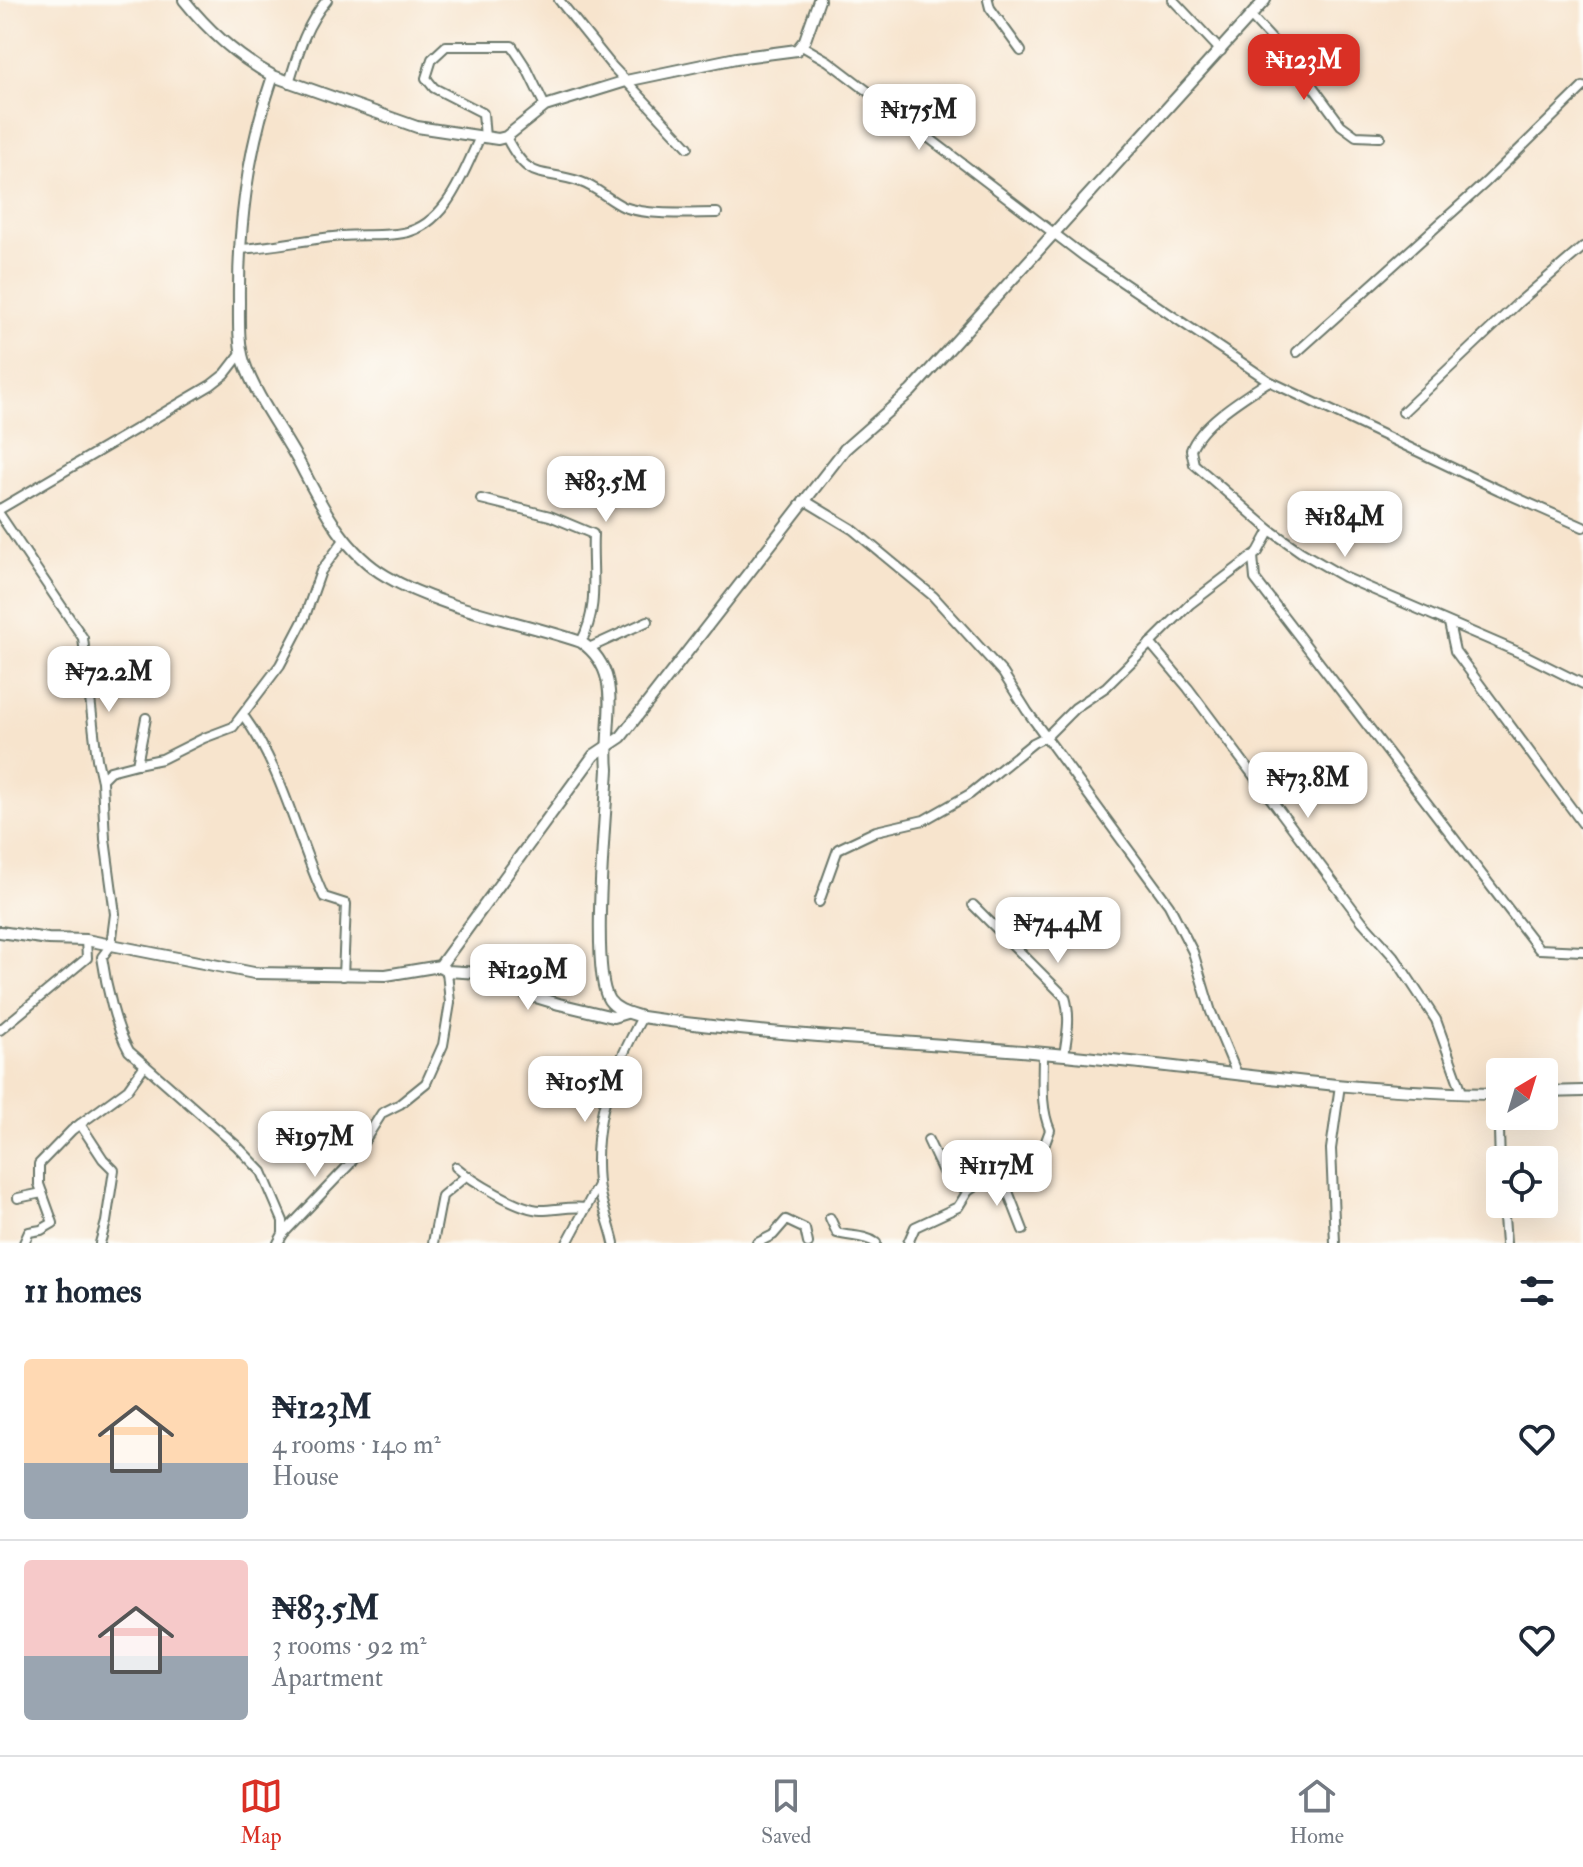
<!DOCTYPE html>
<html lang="en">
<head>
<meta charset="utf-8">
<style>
	body { margin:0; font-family:"IM FELL Double Pica",serif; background:#f6f6f7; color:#1f2937; height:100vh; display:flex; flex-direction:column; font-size:30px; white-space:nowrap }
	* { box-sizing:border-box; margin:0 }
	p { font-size:26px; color:#747a83 }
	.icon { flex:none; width:44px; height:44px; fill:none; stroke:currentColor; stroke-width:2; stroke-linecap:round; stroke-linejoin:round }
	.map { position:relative; height:1243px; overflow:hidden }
	.drawer { display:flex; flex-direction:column; background:#fff; flex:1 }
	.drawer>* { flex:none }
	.needle { width:52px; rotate:38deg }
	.tools { position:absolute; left:1486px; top:1058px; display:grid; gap:16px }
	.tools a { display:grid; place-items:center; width:72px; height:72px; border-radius:8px; background:#fff; box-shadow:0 8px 32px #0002; font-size:40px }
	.price { position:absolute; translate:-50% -68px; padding:0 18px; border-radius:16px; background:#fff; color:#222; font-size:26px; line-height:52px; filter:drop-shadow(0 2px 4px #0008) }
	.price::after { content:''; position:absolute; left:50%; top:48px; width:24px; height:18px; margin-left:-12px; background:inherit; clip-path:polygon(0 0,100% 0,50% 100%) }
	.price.on { background:#d93025; color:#fff }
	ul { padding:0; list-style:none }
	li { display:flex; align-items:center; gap:24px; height:200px; padding:0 24px }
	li+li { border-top:2px solid #e0e1e3 }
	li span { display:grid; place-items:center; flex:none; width:224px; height:160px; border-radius:8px; color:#555 }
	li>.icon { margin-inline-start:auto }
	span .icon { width:96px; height:96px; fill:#fffc; stroke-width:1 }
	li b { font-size:34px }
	h2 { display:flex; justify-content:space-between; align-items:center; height:96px; padding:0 24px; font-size:34px }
	.menu { display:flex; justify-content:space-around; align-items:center; height:112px; border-top:2px solid #e0e1e3; background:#fff; font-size:22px; color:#747a83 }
	.menu a { display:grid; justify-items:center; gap:4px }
	.menu .on { color:#d93025 }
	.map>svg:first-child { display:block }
</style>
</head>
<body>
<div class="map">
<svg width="1583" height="1243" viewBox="0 0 1583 1243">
	<rect width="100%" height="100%" fill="#fdfcf7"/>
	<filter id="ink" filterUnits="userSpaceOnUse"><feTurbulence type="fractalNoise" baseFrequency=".0125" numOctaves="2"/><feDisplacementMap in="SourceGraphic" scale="16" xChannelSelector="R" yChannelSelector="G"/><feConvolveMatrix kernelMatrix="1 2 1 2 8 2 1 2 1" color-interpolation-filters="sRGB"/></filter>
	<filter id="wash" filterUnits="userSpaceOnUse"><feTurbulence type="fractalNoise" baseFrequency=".006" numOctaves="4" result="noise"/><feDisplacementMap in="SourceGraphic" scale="32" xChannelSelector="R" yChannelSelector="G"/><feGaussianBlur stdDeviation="1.8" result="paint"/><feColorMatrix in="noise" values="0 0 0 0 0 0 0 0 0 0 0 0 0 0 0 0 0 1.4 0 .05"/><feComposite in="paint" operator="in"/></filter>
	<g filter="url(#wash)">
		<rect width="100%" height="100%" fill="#f7e4cd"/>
	</g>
	<g filter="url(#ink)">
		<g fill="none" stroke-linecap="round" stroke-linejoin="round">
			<!-- minor casing -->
			<g stroke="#6b776a" stroke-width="12">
				<g id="minor">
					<polyline points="559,0 612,66 688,147"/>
					<polyline points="988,0 990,8 1021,51"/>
					<polyline points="1173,0 1221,51"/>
					<polyline points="1251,17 1302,72 1341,125 1356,136 1380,137"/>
					<polyline points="802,46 828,61 1085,257 1269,381 1499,490 1583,527"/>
					<path d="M289,83c9,-30 17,-59 38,-83"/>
					<path d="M506,137c24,47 34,31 75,45 15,5 28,18 43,25 25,9 66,6 93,6"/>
					<polyline points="485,138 483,113 434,88 426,78 432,59 446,46 512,46 527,69 545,106"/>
					<path d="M239,249c35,-2 68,-10 103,-13 20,-2 41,1 61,-3 43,-7 61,-62 77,-96"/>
					<polyline points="1297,352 1486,182 1583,87"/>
					<path d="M1269,381c-23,15 -68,42 -78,69l3,14 76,66 31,22 43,25 181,78 58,29"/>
					<polyline points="1403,412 1518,303 1583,247"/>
					<path d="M481,499l69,17 43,18c-2,37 7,73 -12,108"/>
					<polyline points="804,500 852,529 933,596 1003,673 1027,711 1169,905 1193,952 1211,1012 1237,1074"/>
					<polyline points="0,509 211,385 225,374 242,352"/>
					<path d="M0,515l83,123 14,121 5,22 3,58 10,75 -4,31 -9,12c4,28 13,69 27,94l108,95 25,26 21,49v13l-5,9"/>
					<polyline points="1253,556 1255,579 1539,949 1583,951"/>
					<polyline points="1449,623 1455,651 1583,824"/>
					<polyline points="1150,643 1188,688 1362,921 1395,958 1436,1020 1462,1092"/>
					<polyline points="589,648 648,621"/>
					<path d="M243,715c40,55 53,121 81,182l22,7 -3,72"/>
					<polyline points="137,764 162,759 204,738 233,727 280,665 304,619 321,571 344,540"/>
					<polyline points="102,779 110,771 137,764 146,718"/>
					<polyline points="819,902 838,849 876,831 924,820 970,794 1033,743 1047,736 1075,708 1106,687 1190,604 1258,552 1270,530"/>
					<path d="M973,905l92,92c6,20 2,38 -1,58"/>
					<polyline points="0,1030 87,958 86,940"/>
					<path d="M1043,1054c0,25 -3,53 7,76l-4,11"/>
					<polyline points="1498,1094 1500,1166"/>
					<polyline points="80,1124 103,1159 114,1170 106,1222 100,1243"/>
					<polyline points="928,1140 945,1176 968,1191"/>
					<path d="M456,1167c16,14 64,43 85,43 15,0 29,-4 45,-2"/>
					<polyline points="995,1173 1007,1189 1023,1230"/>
					<polyline points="18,1198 42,1193"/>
					<polyline points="1503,1204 1506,1243"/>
					<path d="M830,1218l7,15c13,4 28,2 39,10"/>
					<polyline points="283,1234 349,1165 382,1113 400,1104 426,1083 443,1045 450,1003 447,971"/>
					<polyline points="24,1243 29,1232 41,1230 53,1223 39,1184 39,1164 72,1130 128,1089 145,1065"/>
					<polyline points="433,1243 442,1196 466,1176"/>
					<polyline points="567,1243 598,1185"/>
					<path d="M614,1243c-4,-20 -14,-41 -16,-60 -6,-66 14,-110 44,-166"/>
					<polyline points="757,1243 773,1235 786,1220 805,1229 808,1243"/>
					<polyline points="908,1243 915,1227 958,1207 968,1191 995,1173 1016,1155"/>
					<polyline points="1335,1243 1331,1149 1340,1085"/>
				</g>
			</g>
			<!-- tertiary casing -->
			<g stroke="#6b776a" stroke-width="14">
				<g id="tertiary">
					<path d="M184,0c24,30 55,58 89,76l144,51 81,12 8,-2 39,-31 81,-25 110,-23 61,-8 8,-10 14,-40"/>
					<path d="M273,76c-25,73 -35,150 -34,226 0,21 -1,41 5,60 13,38 40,71 58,106 22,42 43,84 84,108 55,33 134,45 195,66 45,31 22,81 27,127 -2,42 -18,202 1,231 8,11 21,13 33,17 140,21 282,24 423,38 144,14 289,38 435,39"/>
					<polyline points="0,932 48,939 86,940 254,973 386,975 440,966 594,755 621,737 845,449 911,391 1265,0"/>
					<polyline points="440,966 447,971 479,973 505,979 526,994 559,1004 613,1017 626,1013"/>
					<polyline points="1544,1092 1583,1091"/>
				</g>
			</g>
			<!-- minor -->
			<use href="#minor" stroke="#fff" stroke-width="8"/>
			<!-- tertiary -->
			<use href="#tertiary" stroke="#fff" stroke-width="10"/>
		</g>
	</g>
</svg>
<div class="tools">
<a><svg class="needle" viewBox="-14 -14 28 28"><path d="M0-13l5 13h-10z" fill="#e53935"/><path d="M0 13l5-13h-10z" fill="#747a83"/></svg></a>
<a><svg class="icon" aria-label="locate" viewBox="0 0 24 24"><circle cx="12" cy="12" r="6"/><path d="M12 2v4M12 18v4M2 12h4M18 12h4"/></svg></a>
</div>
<b class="price on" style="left:1304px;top:102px">₦123M</b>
<b class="price" style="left:919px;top:152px">₦175M</b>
<b class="price" style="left:606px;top:524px">₦83.5M</b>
<b class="price" style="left:1345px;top:559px">₦184M</b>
<b class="price" style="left:109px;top:714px">₦72.2M</b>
<b class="price" style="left:1308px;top:820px">₦73.8M</b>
<b class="price" style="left:1058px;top:965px">₦74.4M</b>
<b class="price" style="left:528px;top:1012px">₦129M</b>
<b class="price" style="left:585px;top:1124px">₦105M</b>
<b class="price" style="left:315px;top:1179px">₦197M</b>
<b class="price" style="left:997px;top:1208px">₦117M</b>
</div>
<section class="drawer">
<h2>11 homes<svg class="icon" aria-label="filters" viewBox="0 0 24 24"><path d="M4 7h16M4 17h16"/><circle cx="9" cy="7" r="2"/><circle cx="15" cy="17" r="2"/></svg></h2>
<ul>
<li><span style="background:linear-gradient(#ffd9b3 65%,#9aa5b1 0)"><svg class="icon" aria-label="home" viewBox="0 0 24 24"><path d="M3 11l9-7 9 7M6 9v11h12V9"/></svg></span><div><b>₦123M</b><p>4 rooms · 140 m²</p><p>House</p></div><svg class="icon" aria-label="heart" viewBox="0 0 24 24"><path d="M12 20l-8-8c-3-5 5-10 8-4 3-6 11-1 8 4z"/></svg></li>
<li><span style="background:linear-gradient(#f6c9c9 60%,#9aa5b1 0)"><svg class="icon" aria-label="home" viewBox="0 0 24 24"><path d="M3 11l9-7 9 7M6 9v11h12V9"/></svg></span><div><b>₦83.5M</b><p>3 rooms · 92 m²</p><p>Apartment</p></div><svg class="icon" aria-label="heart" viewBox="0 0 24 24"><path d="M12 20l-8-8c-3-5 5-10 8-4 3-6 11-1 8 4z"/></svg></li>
</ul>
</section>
<nav class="menu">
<a class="on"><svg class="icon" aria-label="map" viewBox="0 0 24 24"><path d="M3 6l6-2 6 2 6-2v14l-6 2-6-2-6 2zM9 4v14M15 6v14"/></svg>Map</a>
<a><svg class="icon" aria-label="saved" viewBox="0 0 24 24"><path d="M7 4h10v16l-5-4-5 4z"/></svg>Saved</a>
<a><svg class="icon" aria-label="home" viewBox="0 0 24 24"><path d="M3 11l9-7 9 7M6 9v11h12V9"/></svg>Home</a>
</nav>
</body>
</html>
